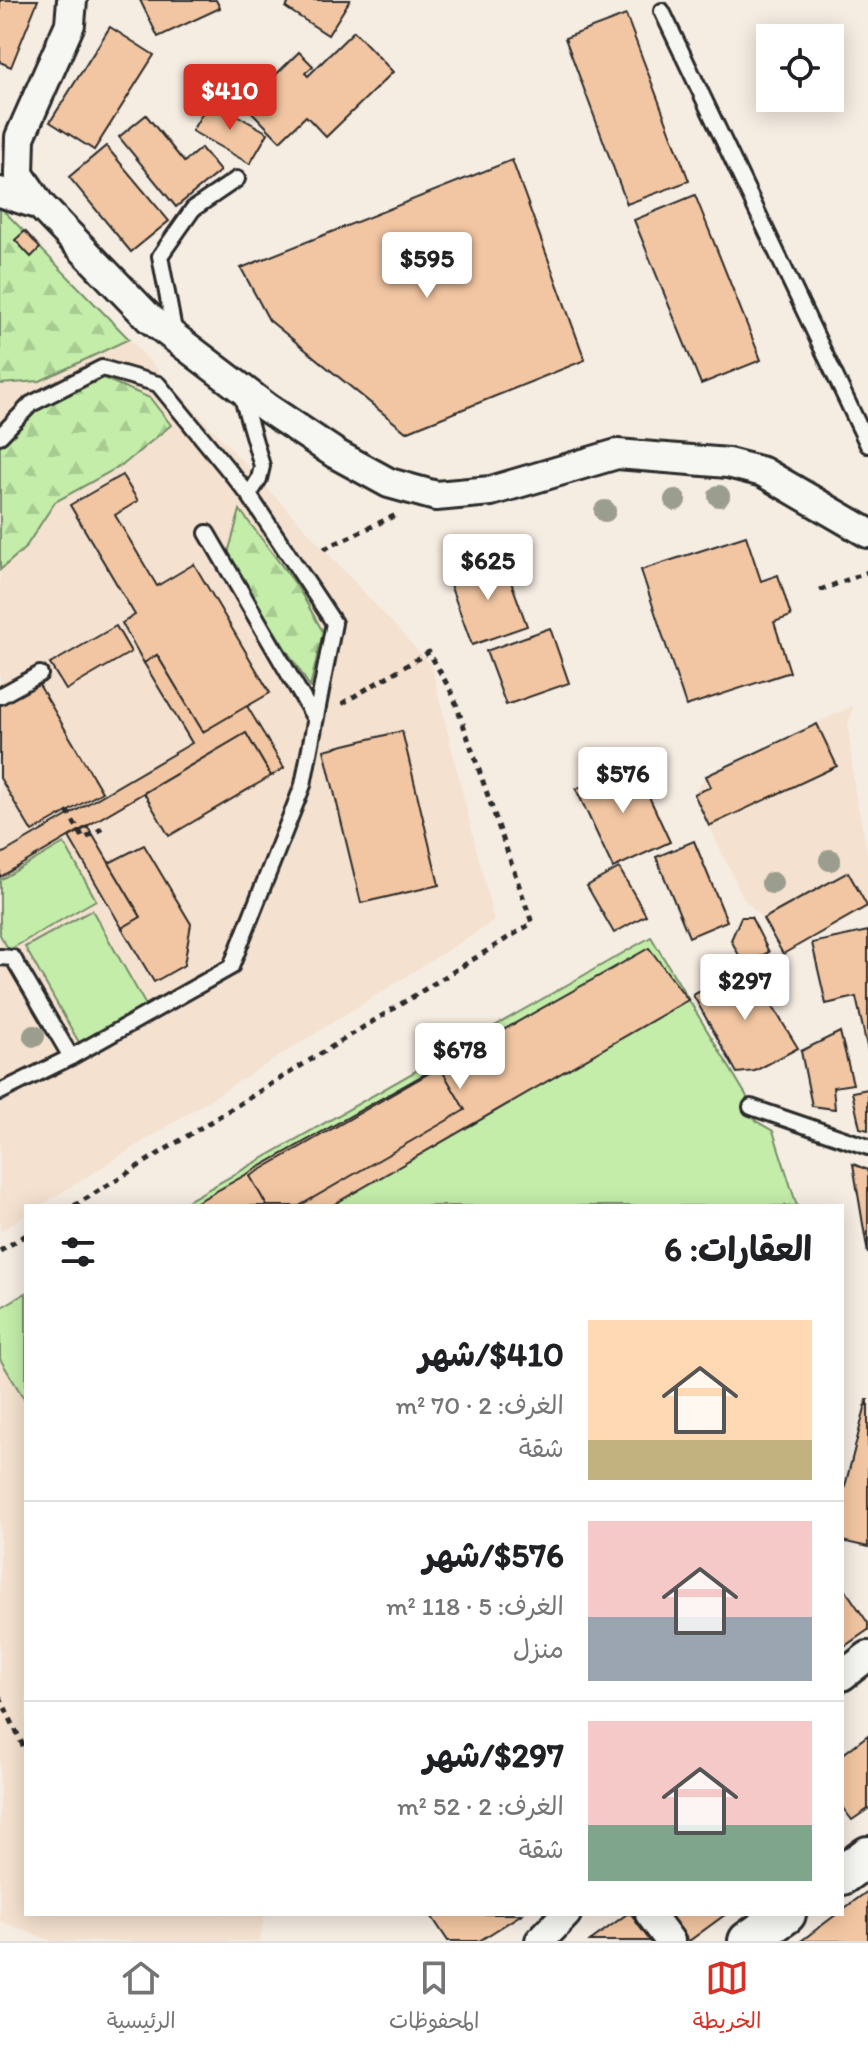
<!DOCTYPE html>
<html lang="ar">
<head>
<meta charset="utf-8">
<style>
	body { margin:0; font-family:Itim,"Playpen Sans Arabic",sans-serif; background:#f6f6f6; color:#202124; direction:rtl; height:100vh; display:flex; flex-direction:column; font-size:30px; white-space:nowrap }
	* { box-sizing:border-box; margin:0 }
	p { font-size:26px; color:#757577 }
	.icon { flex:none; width:44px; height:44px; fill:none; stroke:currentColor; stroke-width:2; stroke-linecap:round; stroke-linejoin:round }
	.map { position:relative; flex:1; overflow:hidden; direction:ltr }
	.panel { position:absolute; left:24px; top:1204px; width:820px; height:712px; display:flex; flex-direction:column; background:#fff; border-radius:0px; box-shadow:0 4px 20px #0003; direction:rtl }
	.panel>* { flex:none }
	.tools { position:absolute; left:756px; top:24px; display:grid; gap:16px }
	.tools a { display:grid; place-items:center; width:88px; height:88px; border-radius:0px; background:#fff; box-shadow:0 4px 20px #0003; font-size:40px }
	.price { position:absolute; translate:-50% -68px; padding:0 18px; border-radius:8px; background:#fff; color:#222; font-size:26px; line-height:52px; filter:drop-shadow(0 2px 4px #0008) }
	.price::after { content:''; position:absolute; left:50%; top:48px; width:24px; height:18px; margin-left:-12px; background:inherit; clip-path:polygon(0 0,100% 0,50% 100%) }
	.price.selected { background:#d93025; color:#fff }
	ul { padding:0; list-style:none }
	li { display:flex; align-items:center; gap:24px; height:200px; padding:0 32px }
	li+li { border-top:2px solid #e0e0e0 }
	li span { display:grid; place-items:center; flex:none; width:224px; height:160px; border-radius:0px; color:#555 }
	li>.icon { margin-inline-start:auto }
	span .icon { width:96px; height:96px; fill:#fffc; stroke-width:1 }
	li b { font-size:34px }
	h2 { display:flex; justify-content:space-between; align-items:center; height:96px; padding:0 32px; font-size:34px }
	.menu { display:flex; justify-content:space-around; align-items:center; height:112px; border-top:2px solid #e0e0e0; background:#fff; font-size:22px; color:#757577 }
	.menu a { display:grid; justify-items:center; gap:4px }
	.menu .selected { color:#d93025 }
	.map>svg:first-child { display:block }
</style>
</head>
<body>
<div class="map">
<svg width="868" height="1941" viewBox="0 0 868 1941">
	<defs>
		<pattern id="forest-firs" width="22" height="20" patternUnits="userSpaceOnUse" patternTransform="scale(2)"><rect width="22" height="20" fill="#c3eda9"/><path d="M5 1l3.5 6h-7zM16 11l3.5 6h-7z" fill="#a8cb92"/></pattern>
	</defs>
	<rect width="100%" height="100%" fill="#f5ece2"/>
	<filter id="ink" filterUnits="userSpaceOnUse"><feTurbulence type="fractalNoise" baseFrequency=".0125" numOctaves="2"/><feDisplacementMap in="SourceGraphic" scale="16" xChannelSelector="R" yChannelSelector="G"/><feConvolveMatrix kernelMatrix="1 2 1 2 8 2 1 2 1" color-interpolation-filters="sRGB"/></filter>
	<g filter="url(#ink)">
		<!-- built -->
		<g fill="#f4e1cf">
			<polygon points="0,209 129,339 431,665 494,921 40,1206 26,1206 26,1215 0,1231"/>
			<polygon points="853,706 848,725 855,794 868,854 868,908 783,954 763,919 744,899 694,794 706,776"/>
			<polygon points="0,1359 26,1402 26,1914 265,1914 260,1941 53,1941 0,1921"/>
		</g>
		<!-- forest -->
		<g fill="url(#forest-firs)" stroke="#778c6a" stroke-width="2">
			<polygon points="0,209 2,209 129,339 40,381 0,384"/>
			<polygon points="103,378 150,398 171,425 124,464 55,502 25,548 0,570 0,444 34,410"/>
			<polygon points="240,510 297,586 323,632 310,687 227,557"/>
		</g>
		<!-- pitch -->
		<g fill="#c3eda9" stroke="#778c6a" stroke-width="2">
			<polygon points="64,843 96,900 9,950 0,935 0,880"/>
			<polygon points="92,910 148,1009 81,1046 25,947"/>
			<polygon points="651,937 746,1095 756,1121 773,1131 797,1206 179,1206"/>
			<polygon points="26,1293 26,1402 0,1359 0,1308"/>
		</g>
		<!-- building -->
		<g fill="#f2c6a2" stroke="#2b2b2b" stroke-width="2">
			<polygon points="0,0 38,0 11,67 0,62"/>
			<polygon points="140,0 216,0 220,8 158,37"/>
			<polygon points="290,0 350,0 328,35 286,8"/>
			<polygon points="626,15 689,181 627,204 565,38"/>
			<polygon points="110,27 154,55 94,150 50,122"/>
			<polygon points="354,31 393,72 326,137 306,116 280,141 245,105 299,52 313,66 305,73 308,76"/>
			<polygon points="210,100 268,133 250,164 192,131"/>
			<polygon points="146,115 184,162 201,148 220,171 176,207 119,137"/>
			<polygon points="106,146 169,221 131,252 69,177"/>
			<polygon points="512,160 585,360 406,432 269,320 241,268"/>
			<polygon points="695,195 761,360 701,384 634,220"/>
			<polygon points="25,231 40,248 31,257 15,240"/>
			<polygon points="122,475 138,501 115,515 157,586 194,564 270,693 203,732 157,655 144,663 122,623 135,615 70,505"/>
			<polygon points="746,536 761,581 778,575 791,616 774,622 790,672 686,706 641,570"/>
			<polygon points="503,560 527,626 472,645 448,579"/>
			<polygon points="116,626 131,652 66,690 50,664"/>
			<polygon points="550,628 569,683 506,705 486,651"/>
			<polygon points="157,655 203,732 247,706 284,768 271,776 246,733 0,877 0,855 192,743 144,663"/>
			<polygon points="38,683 102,792 32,832 0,778 0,705"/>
			<polygon points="817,724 837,766 709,826 694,794 711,787 706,776"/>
			<polygon points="402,731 439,885 361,903 324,750"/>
			<polygon points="246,733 271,776 169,836 144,793"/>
			<polygon points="633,762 670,842 613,868 576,789"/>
			<polygon points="88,827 141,917 122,928 69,837"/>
			<polygon points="694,841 727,921 689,937 656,857"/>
			<polygon points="144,845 191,924 184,965 154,982 122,928 141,917 109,863"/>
			<polygon points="619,868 646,915 614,933 587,886"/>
			<polygon points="848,872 867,906 783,954 763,919"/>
			<polygon points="741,917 751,917 769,952 744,965 731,940"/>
			<polygon points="868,931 868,1051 856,997 826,1004 812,943"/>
			<polygon points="649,948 688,1000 331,1206 190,1206"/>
			<polygon points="748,966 798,1048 755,1071 737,1073 693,995"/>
			<polygon points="840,1032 853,1084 833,1087 835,1109 812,1106 801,1051"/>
			<polygon points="440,1067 465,1110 299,1206 267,1206 250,1176"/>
			<polygon points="868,1089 868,1130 860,1128 852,1092"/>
			<polygon points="853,1164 868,1170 868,1254"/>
			<polygon points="867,1400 868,1400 868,1547 842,1541 842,1498"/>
			<polygon points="842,1585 868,1623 868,1630 842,1648"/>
			<polygon points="868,1735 868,1809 852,1820 842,1807 842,1755"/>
			<polygon points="868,1891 868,1941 801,1941 837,1914 842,1914 842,1910"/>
			<polygon points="430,1914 522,1914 479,1941 448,1941"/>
			<polygon points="627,1914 631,1914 651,1941 590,1941"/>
			<polygon points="668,1914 726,1914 689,1941"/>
		</g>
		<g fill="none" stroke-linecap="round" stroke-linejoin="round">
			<!-- lane casing -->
			<g stroke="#2b2b2b" stroke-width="20">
				<g id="lane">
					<polyline points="662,11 868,445"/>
					<polyline points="175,335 160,256 193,209 237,179"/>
					<polyline points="241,394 262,466 259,479 249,495"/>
					<polyline points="0,436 31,404 102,368 158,384 249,495 334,623 303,785 231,967 71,1057 13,958 0,957"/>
					<polyline points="207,533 315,719"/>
					<polyline points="0,696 40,674"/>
					<polyline points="0,1092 71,1057"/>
					<polyline points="751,1107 868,1147"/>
				</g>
			</g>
			<!-- street casing -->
			<g stroke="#2b2b2b" stroke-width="34">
				<g id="street">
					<polyline points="72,0 70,24 20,137 19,174 40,205 149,318 267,408 336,454 389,483 436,496 491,491 617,454 728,463 763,472 868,533"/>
					<polyline points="0,192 40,205"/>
					<polyline points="842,1676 868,1656"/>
					<polyline points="650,1914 670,1941"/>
					<polyline points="540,1941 566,1914"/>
				</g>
			</g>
			<!-- secondary casing -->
			<g stroke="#2b2b2b" stroke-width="44">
				<g id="secondary">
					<polyline points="842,1875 868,1856"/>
					<polyline points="748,1941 786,1914"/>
				</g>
			</g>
			<!-- path -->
			<g stroke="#2b2b2b" stroke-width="5" stroke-dasharray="6 6" stroke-linecap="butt">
				<polyline points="324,549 396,515"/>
				<polyline points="820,590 868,572"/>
				<polyline points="67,811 84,839 105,827"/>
				<polyline points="74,1206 532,923 453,695 429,652 338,706"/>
				<polyline points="0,1251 26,1235"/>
				<polyline points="0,1697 26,1752"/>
			</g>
			<!-- lane -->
			<use href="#lane" stroke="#f6f6f2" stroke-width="14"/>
			<!-- street -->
			<use href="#street" stroke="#f6f6f2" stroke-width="28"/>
			<!-- secondary -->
			<use href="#secondary" stroke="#f6f6f2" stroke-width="38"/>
		</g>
		<!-- trees -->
		<g fill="#9b9d8e">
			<circle cx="719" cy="496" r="11"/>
			<circle cx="675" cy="500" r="11"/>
			<circle cx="605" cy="511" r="11"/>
			<circle cx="830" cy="860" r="11"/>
			<circle cx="772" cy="883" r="11"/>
			<circle cx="34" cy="1036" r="11"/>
		</g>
	</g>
</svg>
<div class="tools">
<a><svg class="icon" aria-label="locate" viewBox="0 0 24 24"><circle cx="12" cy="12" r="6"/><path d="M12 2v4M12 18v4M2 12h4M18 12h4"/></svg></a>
</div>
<b class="price selected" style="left:230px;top:132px">$410</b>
<b class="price" style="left:427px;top:300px">$595</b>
<b class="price" style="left:488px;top:602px">$625</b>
<b class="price" style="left:623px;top:815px">$576</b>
<b class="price" style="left:745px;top:1022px">$297</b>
<b class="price" style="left:460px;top:1091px">$678</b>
<section class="panel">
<h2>العقارات: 6<svg class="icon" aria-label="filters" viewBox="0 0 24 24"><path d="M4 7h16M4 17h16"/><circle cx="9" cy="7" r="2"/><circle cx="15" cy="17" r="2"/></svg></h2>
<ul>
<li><span style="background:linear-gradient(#ffd9b3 75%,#c2b280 0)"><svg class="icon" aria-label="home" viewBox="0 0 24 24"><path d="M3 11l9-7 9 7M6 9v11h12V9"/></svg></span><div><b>$410/شهر</b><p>الغرف: 2 · 70 m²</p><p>شقة</p></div></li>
<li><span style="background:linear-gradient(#f6c9c9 60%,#9aa5b1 0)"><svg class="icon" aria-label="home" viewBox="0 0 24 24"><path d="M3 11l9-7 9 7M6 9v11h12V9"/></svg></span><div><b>$576/شهر</b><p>الغرف: 5 · 118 m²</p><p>منزل</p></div></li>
<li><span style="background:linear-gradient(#f6c9c9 65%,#7fa58c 0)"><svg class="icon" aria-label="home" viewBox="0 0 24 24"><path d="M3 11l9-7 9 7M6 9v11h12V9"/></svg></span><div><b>$297/شهر</b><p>الغرف: 2 · 52 m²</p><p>شقة</p></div></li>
</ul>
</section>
</div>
<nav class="menu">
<a class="selected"><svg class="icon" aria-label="map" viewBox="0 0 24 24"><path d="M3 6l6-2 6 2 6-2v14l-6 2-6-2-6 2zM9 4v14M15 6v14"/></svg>الخريطة</a>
<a><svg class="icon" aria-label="saved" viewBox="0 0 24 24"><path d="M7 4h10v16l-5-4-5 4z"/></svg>المحفوظات</a>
<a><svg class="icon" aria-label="home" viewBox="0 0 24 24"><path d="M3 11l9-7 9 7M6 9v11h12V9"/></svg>الرئيسية</a>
</nav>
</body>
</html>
